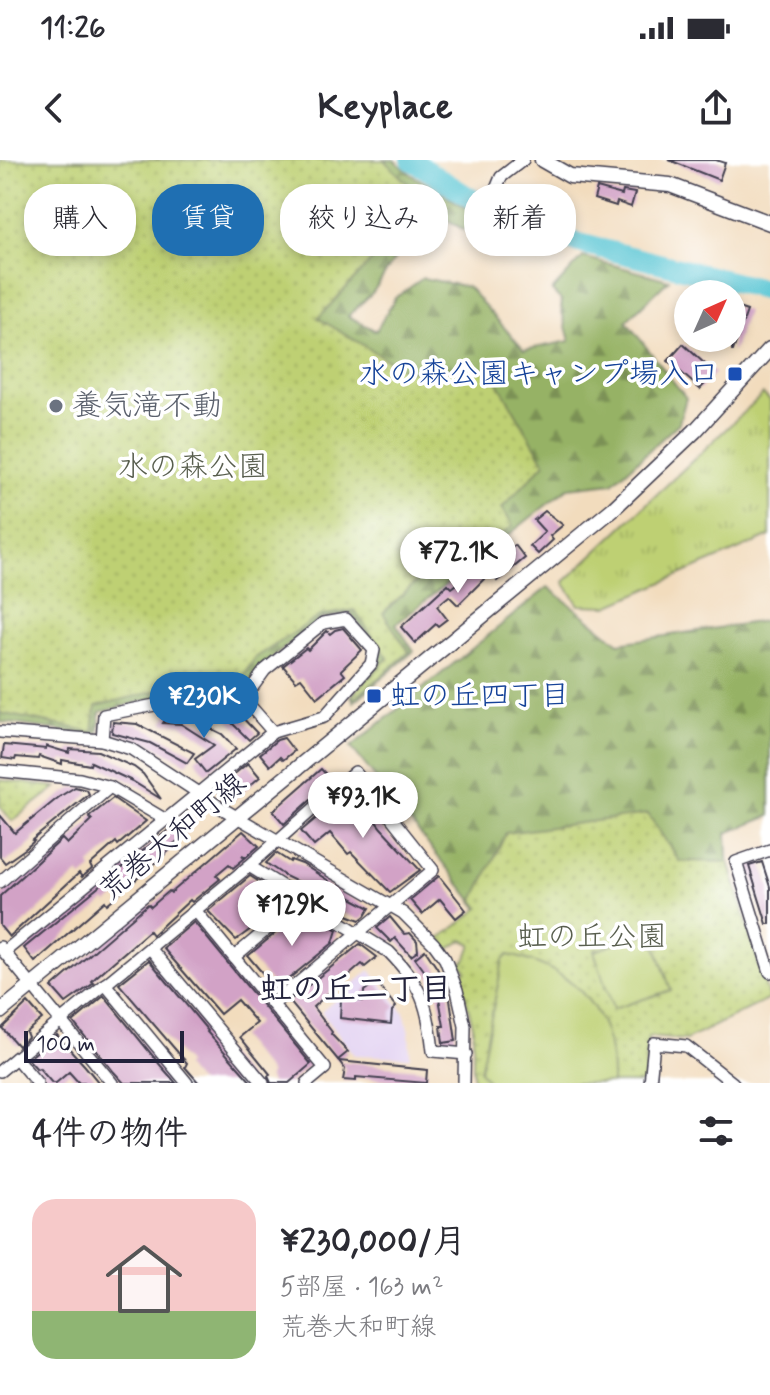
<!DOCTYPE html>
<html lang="ja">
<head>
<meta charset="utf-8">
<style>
	body { margin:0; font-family:Mynerve,"Klee One",sans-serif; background:#f2f2f3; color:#2b2b33; height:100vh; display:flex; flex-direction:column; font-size:30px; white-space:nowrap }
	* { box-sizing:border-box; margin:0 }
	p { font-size:26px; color:#7c7c81 }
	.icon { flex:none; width:44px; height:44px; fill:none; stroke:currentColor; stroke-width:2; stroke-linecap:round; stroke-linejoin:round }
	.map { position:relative; height:923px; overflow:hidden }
	.side { display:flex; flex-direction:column; background:#fff; flex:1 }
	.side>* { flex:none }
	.banner { position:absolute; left:24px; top:24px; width:722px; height:72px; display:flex; gap:16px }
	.needle { width:52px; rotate:45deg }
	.controls { position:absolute; left:674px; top:120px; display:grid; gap:16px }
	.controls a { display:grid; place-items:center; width:72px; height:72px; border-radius:50%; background:#fff; box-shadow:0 4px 12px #0003; font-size:40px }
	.scale { position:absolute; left:24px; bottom:20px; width:160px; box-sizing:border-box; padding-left:8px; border:4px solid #22223b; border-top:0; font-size:22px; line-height:28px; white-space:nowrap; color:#22223b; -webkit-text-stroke:6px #fff; paint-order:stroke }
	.price { position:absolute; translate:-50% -68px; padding:0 18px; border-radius:28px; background:#fff; color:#222; font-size:26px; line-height:52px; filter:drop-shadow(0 2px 4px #0008) }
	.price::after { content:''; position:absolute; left:50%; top:48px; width:24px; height:18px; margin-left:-12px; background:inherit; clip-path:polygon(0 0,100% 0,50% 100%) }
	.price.active { background:#1f6fb2; color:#fff }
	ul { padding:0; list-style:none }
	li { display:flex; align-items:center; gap:24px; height:200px; padding:0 32px }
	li+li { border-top:2px solid #e1e1e2 }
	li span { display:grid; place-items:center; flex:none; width:224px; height:160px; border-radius:24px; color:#555 }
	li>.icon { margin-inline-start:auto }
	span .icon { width:96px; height:96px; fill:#fffc; stroke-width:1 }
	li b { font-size:34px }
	h2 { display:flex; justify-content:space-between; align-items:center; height:96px; padding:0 32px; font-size:34px }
	.chip { padding:0 28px; border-radius:32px; background:#fff; box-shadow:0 4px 12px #0003; font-size:28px; line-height:72px }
	.chip.active { background:#1f6fb2; color:#fff }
	.status { display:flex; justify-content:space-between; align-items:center; height:56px; padding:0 40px; background:#fff; direction:ltr }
	.status svg { height:22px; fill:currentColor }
	header { display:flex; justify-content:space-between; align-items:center; height:104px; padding:0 32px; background:#fff; font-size:36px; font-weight:700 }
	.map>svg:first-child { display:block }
</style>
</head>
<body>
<div class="status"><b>11:26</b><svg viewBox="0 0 49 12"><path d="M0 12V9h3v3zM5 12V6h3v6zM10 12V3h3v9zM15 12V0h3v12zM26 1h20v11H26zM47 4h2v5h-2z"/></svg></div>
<header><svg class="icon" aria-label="back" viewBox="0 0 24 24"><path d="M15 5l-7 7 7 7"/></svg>Keyplace<svg class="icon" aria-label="share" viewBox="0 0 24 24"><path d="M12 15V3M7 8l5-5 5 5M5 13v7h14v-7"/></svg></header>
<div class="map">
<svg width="770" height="923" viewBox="0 0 770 923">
	<defs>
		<pattern id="grass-tufts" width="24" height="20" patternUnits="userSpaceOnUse" patternTransform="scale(2)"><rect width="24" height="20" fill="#bed073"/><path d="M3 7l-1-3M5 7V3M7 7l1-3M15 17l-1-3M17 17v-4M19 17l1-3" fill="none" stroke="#a3b264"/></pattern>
		<pattern id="forest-firs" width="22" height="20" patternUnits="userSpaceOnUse" patternTransform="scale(2)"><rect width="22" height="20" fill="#96b265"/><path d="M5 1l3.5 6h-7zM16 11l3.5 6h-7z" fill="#7a9054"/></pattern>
		<pattern id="park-dots" width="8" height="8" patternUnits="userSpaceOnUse" patternTransform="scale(2)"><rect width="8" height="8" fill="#bed073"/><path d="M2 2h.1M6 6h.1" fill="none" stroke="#a3b264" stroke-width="1.8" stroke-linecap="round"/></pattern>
	</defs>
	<rect width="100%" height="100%" fill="#fff"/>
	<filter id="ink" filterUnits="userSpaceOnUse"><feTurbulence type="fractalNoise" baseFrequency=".0125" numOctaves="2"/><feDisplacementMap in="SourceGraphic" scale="16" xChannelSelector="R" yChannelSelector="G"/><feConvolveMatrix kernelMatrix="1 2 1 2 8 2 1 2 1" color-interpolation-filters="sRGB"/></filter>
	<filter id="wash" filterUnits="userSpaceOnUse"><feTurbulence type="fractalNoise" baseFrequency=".006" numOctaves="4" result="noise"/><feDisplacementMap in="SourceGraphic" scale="32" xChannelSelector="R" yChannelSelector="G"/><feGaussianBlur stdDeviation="1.8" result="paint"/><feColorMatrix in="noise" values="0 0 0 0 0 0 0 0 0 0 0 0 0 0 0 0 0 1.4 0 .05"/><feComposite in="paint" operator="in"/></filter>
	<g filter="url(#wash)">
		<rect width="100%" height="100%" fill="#f2dcbd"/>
		<!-- built -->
		<polygon fill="#e3d3f2" points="370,810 404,852 409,871 410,897 354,895 321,852"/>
		<!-- grass -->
		<polygon fill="url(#grass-tufts)" stroke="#707957" stroke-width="2" points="763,234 770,240 770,376 608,446 579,445 564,422"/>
		<!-- forest -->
		<g fill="url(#forest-firs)" stroke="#5c6a50" stroke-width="2">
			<polygon points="0,0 394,0 412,15 478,55 469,73 422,44 404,84 373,132 348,156 376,171 395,138 423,118 468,127 524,190 570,181 561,148 562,141 552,131 583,97 669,120 626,161 686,238 679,263 613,323 568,328 396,464 414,491 354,542 351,536 380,503 381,492 351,453 321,459 262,506 241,533 209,549 174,533 100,552 99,571 94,575 0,562"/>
			<polygon points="548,427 619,483 770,460 770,656 727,673 731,769 488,760 351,587"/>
		</g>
		<!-- park -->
		<g fill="url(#park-dots)" stroke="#707957" stroke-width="2">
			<polygon points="0,0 384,0 409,25 390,81 318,158 406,211 490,209 545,303 502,348 513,366 471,398 457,384 383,453 409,492 354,539 353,534 388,498 354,450 320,456 255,498 235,527 211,540 177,526 96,546 93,572 0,553"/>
			<polygon points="0,620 57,627 12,661 0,646"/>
			<polygon points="648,654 679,701 729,702 769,839 686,880 648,877 644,923 473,923 473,866 460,815 466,811 461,803 466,800 472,784 463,780 448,790 439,779 480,748 474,740 506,673"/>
		</g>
		<!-- garden -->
		<g fill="#bed073" stroke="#707957" stroke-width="2">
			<polygon points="651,772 671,830 613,849 594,791"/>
			<path d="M508,795c68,14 106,57 104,128h-122l-10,-12 23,-111z"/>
		</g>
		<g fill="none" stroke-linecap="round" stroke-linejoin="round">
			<!-- river -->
			<polyline stroke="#5ac6d4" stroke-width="20" points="411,0 487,48 563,79 770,131"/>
		</g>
		<g id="blocks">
			<!-- building -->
			<g fill="#d2a2c6">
				<polygon points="669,0 716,0 725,3 719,20"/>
				<polygon points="597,28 622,35 623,31 635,33 631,47 617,42 616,46 594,39"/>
				<polygon points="732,146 747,151 733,191 732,191"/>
				<polygon points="683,184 715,213 700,229 668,201"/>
				<polygon points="545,351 563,365 550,376 553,380 538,394 530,386 545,372 534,360"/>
				<polygon points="515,385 525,398 497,421 491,412 458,445 449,436 437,446 447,459 438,466 436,464 415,483 401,467 448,424 452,428 479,407 482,410 500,399"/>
				<polygon points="343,468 362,490 341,510 345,515 317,538 301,518 296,521 283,506 306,488 308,490 327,471 330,474 335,470"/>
				<polygon points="174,550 222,574 236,589 206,613 195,599 214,585 181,564 163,563 170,551"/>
				<polygon points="237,552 257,573 249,580 226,557"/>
				<polygon points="113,562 137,564 194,593 187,603 150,583 112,573"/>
				<polygon points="284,578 294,591 283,600 280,597 270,606 260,594 277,580"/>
				<polygon points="4,585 46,589 46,586 69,593 70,589 98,591 134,607 143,614 161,639 132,621 91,602 90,605 62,600 62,604 39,596 38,599 16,597 15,600 2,598"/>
				<polygon points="248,603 260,617 229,643 216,629"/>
				<polygon points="321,609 332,621 284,664 273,651"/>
				<polygon points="75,627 87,630 89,634 32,680 34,681 25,689 5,703 0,697 0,655 15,673 59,637"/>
				<polygon points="351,629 381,668 420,710 390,732 351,692 348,694 330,673 314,686 301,671"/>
				<polygon points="113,638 146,661 118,685 116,682 90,705 92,709 82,717 79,713 9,777 0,766 0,736 62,679 67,684 92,660 89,657"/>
				<polygon points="178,662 187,674 168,688 170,690 145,712 107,744 105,741 35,802 24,788"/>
				<polygon points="243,671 259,686 246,697 242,695 245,698 233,708 229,704 216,715 220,719 192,742 190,740 152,775 149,771 96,817 92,821 94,823 66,843 52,827 148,744 151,747 169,731 171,733"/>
				<polygon points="276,693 290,702 291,700 302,704 329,721 327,725 370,748 365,756 360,760 342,753 303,728 304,725 285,716 266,703"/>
				<polygon points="762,702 770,727 770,764 767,764 749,706"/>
				<polygon points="250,716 275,732 258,748 266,758 236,780 208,751"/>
				<polygon points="439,716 466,750 456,758 440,739 422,754 410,740"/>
				<polygon points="303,750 316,765 321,760 337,770 333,783 276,829 248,796"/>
				<polygon points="390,757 404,774 410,773 417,781 418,791 411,796 395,778 391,782 377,768"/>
				<polygon points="194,762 311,904 289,923 271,923 268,916 270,914 240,877 257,863 237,840 220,854 163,788"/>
				<polygon points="360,784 377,797 365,807 362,804 313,847 332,872 331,874 348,892 338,900 289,841"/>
				<polygon points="425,790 437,808 449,833 456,881 443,883 441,866 444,866 439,838 428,812 426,813 415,798"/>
				<polygon points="149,800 208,871 207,872 252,923 199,923 185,907 187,903 119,824"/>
				<polygon points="376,822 396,847 392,851 391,864 340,858 341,839 364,841 364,831"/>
				<polygon points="104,836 161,906 176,923 124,923 113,911 73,862"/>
				<polygon points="28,843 42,859 26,872 28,877 18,886 2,868"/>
				<polygon points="57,875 85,906 99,923 79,923 69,912 56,923 52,923 39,908 37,909 28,899"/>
				<polygon points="339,901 427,910 426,923 356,917 356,921 343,920 345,909"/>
			</g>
		</g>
	</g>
	<g filter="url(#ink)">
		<use href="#blocks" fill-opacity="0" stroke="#413e4e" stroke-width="2"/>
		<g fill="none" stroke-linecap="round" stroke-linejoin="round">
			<!-- minor casing -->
			<g stroke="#413e4e" stroke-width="14">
				<g id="minor">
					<polyline points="484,58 501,17 523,0"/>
					<polyline points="244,539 273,572"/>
					<polyline points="0,572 102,580 131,589 223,649 403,753 434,784 445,799 457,830 465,866 464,923"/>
					<polyline points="0,611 80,619 110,627 166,660"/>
					<polyline points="770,690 736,702 770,812"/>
					<path d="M249,706l140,86c33,34 39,53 44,99l33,3"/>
					<polyline points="0,722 110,627"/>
					<polyline points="195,750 325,908 307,923"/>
					<polyline points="0,787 112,923"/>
					<polyline points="150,788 263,923"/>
					<polyline points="4,792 273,572 324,557 371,504 374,490 346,459 323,463 265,510 244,539 209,555 175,541 104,555 102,580"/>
					<polyline points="234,797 303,739"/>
					<polyline points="105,824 187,923"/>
					<polyline points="16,898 37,923"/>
					<polyline points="0,911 249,706 355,612 433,710 273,844"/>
					<polyline points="650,923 654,883 686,886 733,923"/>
				</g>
			</g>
			<!-- tertiary casing -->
			<g stroke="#413e4e" stroke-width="17">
				<g id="tertiary">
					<polyline points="542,0 570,16 670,25 770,63"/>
					<polyline points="0,852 614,348 695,271 770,189"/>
				</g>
			</g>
			<!-- minor -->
			<use href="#minor" stroke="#fff" stroke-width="11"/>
			<!-- tertiary -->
			<use href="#tertiary" stroke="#fff" stroke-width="14"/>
		</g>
	</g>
	<!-- markers -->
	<g fill="#1a4fb4" stroke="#fff" stroke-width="3">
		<rect x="727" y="206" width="16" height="16" rx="4"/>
		<rect x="366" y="528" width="16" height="16" rx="4"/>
	</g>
	<circle fill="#6b7280" stroke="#fff" stroke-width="3" cx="56" cy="246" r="8"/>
	<g text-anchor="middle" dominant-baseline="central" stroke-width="7" stroke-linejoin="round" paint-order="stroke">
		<!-- transit labels -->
		<g font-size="30" fill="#164399" stroke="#fff" text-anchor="end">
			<text x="719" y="214">水の森公園キャンプ場入口</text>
			<text x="390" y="536" text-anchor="start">虹の丘四丁目</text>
		</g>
		<!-- worship labels -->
		<g font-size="30" fill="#5b616d" stroke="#fff" text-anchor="start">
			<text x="72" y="246">養気滝不動</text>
		</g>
		<!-- park labels -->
		<g font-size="30" fill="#595f4f" stroke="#fff">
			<text x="193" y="307">水の森公園</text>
			<text x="592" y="777">虹の丘公園</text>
		</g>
		<!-- street labels -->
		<g font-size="30" fill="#22223b" stroke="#fff">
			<text transform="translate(173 677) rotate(-40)">荒巻大和町線</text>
		</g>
		<!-- neighbourhood labels -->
		<g font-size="32" font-weight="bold" fill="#22223b" stroke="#fff">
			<text x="356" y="830">虹の丘二丁目</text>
		</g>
	</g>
</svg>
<div class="controls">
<a><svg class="needle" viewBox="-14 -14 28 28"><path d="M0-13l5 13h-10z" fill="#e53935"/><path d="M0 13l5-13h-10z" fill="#7c7c81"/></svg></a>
</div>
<div class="scale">100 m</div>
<b class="price" style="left:458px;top:435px">¥72.1K</b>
<b class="price active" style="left:204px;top:580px">¥230K</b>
<b class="price" style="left:363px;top:680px">¥93.1K</b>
<b class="price" style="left:292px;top:788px">¥129K</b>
<div class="banner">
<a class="chip">購入</a>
<a class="chip active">賃貸</a>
<a class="chip">絞り込み</a>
<a class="chip">新着</a>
</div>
</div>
<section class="side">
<h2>4件の物件<svg class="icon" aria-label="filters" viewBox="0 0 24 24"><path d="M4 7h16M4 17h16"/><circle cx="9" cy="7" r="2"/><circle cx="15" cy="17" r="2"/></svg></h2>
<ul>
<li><span style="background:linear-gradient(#f6c9c9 70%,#8fb573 0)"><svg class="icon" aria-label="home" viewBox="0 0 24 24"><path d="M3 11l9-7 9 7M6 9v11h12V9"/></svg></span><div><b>¥230,000/月</b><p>5部屋 · 163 m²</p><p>荒巻大和町線</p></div></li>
</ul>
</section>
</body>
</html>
